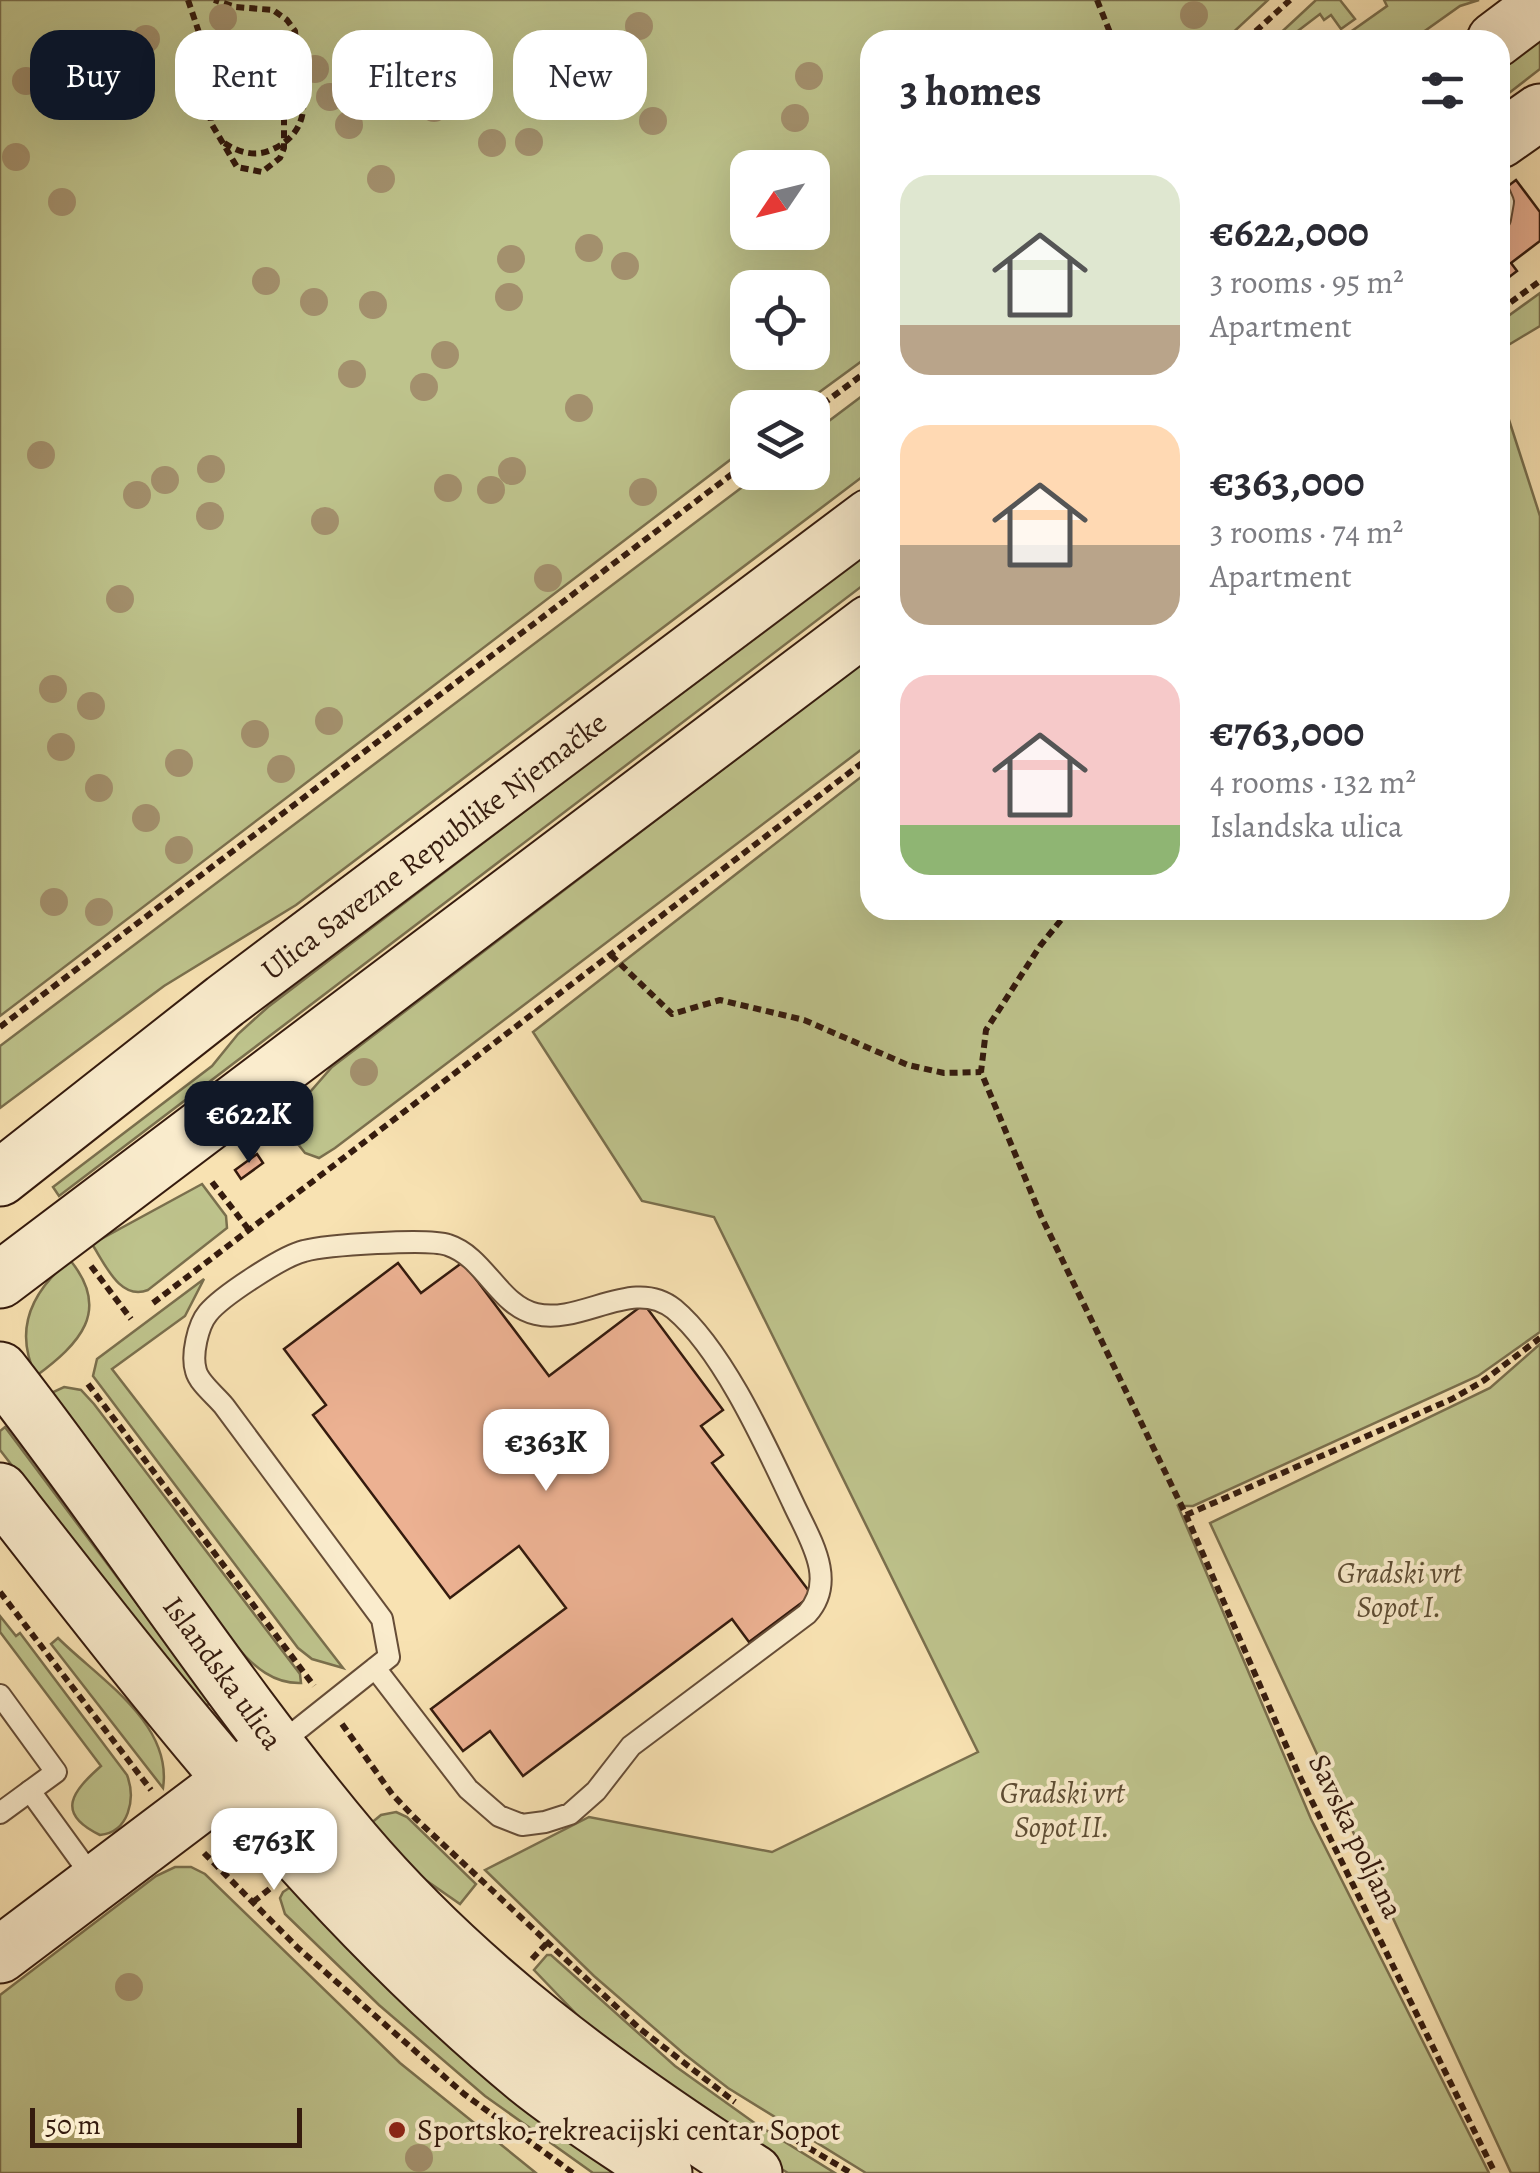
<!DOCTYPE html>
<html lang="en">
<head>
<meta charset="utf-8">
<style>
	body { margin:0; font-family:Alegreya,serif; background:#f2f2f3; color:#2b2b33; height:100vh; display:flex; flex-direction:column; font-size:38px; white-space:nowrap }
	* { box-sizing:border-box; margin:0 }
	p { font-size:32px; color:#7c7c81 }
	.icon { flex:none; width:55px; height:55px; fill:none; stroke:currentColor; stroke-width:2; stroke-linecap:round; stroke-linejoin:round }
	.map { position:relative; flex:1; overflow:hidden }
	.details { position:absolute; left:860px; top:30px; width:650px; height:890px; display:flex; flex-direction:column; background:#fff; border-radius:30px; box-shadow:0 10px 40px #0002 }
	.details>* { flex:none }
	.guide { position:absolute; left:30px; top:30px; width:680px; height:90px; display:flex; gap:20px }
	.needle { width:65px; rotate:235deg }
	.buttons { position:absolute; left:730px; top:150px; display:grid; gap:20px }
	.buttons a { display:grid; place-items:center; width:100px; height:100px; border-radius:20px; background:#fff; box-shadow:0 10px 40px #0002; font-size:50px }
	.scale { position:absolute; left:30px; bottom:25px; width:272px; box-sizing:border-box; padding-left:10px; border:5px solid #351b0e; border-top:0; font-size:28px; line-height:35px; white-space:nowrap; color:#351b0e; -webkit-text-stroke:8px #faeccd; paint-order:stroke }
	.price { position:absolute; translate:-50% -85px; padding:0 22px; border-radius:20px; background:#fff; color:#222; font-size:32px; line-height:65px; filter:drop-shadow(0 2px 5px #0008) }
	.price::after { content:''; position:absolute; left:50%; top:60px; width:30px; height:22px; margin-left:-15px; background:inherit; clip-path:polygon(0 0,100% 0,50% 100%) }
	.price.on { background:#111827; color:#fff }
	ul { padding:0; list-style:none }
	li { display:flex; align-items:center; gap:30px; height:250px; padding:0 40px }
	li span { display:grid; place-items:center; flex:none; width:280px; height:200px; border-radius:30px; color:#555 }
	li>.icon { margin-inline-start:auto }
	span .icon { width:120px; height:120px; fill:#fffc; stroke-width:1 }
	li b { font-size:42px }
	h2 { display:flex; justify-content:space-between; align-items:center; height:120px; padding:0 40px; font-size:42px }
	.tag { padding:0 35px; border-radius:30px; background:#fff; box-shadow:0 10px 40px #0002; font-size:35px; line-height:90px }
	.tag.on { background:#111827; color:#fff }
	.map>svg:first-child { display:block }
</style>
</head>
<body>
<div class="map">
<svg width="1540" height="2173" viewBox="0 0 1540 2173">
	<rect width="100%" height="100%" fill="#f8e2b2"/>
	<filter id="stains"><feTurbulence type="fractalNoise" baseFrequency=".002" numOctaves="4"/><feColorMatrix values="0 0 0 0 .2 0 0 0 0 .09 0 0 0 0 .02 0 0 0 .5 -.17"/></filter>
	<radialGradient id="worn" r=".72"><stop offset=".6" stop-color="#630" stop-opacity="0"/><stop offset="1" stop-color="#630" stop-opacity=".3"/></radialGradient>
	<!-- green -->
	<g fill="#bec38c" stroke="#7a6f4d" stroke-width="2.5" fill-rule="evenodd">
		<path d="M0,0h1268l-43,40h-355v315l-71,52 -51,1 -1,39 -747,569zM748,168h64v64h-64zM748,288h64v64h-64z"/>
		<polygon points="1316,0 1340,0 1355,19 1341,29 1331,15 1324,20 1320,14 1286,40 1273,40"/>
		<polygon points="1384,0 1479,0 1460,6 1412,40 1356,40 1349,33 1387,6"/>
		<polygon points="1540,38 1540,69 1500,100 1500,69"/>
		<polygon points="1540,293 1540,326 1500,350 1500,322"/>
		<polygon points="870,390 870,471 296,905 164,986 0,1108 0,1046 761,473 812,472 813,433"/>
		<polygon points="1500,392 1540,516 1540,1332 1478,1376 1193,1506 1178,1506 1311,1819 1489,2173 866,2173 728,2088 683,2053 594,1976 485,1870 589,1817 772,1852 978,1752 714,1217 642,1201 533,1032 870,770 870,910 1500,910"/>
		<polygon points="870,548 870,580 59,1196 53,1187 212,1066 238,1034 268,1007"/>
		<polygon points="870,657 870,743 335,1148 319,1158 305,1153 282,1124 332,1067"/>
		<path d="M202,1184l24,32 1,12 -79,62c-28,11 -43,-26 -56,-46z"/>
		<path d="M70,1260c42,51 9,84 -34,116 -23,-47 -4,-85 34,-116z"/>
		<polygon points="204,1279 185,1316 112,1369 343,1668 312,1659 298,1648 93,1376 97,1359"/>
		<polygon points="1540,1344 1540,2173 1511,2173 1210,1523 1490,1388"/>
		<path d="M64,1387l17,3 13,14 206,270 1,9c-27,1 -47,-16 -64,-36l-188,-253z"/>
		<polygon points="5,1427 212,1704 198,1706 0,1450 0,1431"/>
		<path d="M0,1616l16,20 4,-3 107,142c9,24 2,57 -27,60 -46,-22 -27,-44 1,-69l-101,-134z"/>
		<path d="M58,1638c40,40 115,85 105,150l-112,-144z"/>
		<polygon points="396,1812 407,1817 476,1884 460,1904 404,1865 364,1829 381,1815"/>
		<polygon points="175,1867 191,1867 205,1874 400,2063 536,2173 0,2173 0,1995 156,1876"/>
		<polygon points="292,1886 627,2173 593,2173 485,2096 379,2005 285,1914 280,1898 283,1892"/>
		<polygon points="547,1955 551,1955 675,2066 756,2124 835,2173 788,2173 767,2160 604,2043 534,1970"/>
	</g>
	<!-- building -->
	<g fill="#ecb192" stroke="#351b0e" stroke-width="2.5">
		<polygon points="1516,180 1540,212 1540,241 1511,263 1517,271 1500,284 1500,192"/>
		<polygon points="257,1154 263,1163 241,1179 235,1170"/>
		<polygon points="463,1262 549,1376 644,1304 723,1410 701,1426 723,1455 712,1463 812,1595 749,1642 732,1619 523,1776 490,1731 463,1751 431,1709 566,1608 519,1546 450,1598 313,1415 326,1405 284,1349 398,1263 421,1293"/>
	</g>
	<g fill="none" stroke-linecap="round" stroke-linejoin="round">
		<!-- lane casing -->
		<g stroke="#664d37" stroke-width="24">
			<g id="lane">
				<polyline points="1500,195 1503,202 1500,219"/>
				<polyline points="0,1695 56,1772 0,1813"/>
				<path d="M277,1746l112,-89 -7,-38 -158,-213c-8,-10 -25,-23 -28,-35 -5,-16 2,-46 12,-58 14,-17 75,-57 96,-62 22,-6 124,-13 144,-6 37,12 51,61 88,69 46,11 97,-38 138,-5 49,41 92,137 119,194 16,35 45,77 14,111l-176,132 -35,45 -26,23 -25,8 -23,3 -23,-9 -31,-27 -93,-121"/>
				<polyline points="30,1791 96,1882"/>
			</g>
		</g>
		<!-- secondary casing -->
		<g stroke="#351b0e" stroke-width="59">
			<g id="secondary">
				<polyline points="1495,40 1540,6"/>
				<polyline points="1500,140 1540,112"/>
				<polyline points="0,1178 225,1001 870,517"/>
				<polyline points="0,1280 870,623"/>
				<path d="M0,1370c121,155 227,322 353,472 113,133 255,238 401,331"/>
				<path d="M0,1491c161,206 324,418 527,586 43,35 92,65 137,96"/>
				<polyline points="0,1955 261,1758"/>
			</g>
		</g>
		<!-- path -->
		<g stroke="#351b0e" stroke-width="6" stroke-dasharray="8 5" stroke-linecap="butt">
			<polyline points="188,0 212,71 209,102 211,123 237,167 262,172 280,158 284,148 284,97 297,53 295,31 287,20 273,10 236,7 214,0"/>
			<polyline points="1097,0 1113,40"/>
			<polyline points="1246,40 1290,0"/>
			<path d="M214,81c69,-66 128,39 57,69 -18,8 -36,1 -51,-10"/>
			<polyline points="1500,310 1540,281"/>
			<polyline points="812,412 870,369"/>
			<polyline points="1069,910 1040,946 986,1030 981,1072 1041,1216 1186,1515 1298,1773 1495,2173"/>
			<polyline points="611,955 672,1014 720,1000 804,1020 908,1065 944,1073 981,1072"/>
			<polyline points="0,1027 748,462"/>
			<polyline points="212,1182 249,1230"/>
			<polyline points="91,1266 131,1319"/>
			<polyline points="153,1303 870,757"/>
			<polyline points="88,1384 314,1686"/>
			<polyline points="1186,1515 1452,1399 1483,1381 1540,1338"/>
			<polyline points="0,1592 151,1790"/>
			<polyline points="342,1724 392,1794 415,1818 639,2028 735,2102"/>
			<polyline points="204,1853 298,1948 464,2094 573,2173"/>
			<polyline points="253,1902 272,1887"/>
			<polyline points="532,1959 547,1943"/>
			<polyline points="775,2128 851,2173"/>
		</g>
		<!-- lane -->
		<use href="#lane" stroke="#faeccd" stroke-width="20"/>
		<!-- secondary -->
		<use href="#secondary" stroke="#faeccd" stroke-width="55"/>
	</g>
	<!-- trees -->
	<g fill="#a3906d">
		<circle cx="1194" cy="15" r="14"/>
		<circle cx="223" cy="18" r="14"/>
		<circle cx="639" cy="26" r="14"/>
		<circle cx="146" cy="39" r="14"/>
		<circle cx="220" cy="55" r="14"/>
		<circle cx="65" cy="59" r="14"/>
		<circle cx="315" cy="69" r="14"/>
		<circle cx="572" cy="76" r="14"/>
		<circle cx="809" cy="76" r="14"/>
		<circle cx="26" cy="81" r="14"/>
		<circle cx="241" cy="88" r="14"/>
		<circle cx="79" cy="97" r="14"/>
		<circle cx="330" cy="97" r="14"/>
		<circle cx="434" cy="108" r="14"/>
		<circle cx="795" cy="118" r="14"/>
		<circle cx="653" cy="121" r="14"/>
		<circle cx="349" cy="125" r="14"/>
		<circle cx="529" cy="142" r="14"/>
		<circle cx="492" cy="143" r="14"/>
		<circle cx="16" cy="157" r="14"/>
		<circle cx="381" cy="179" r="14"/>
		<circle cx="62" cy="202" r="14"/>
		<circle cx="589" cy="248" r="14"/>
		<circle cx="511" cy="259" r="14"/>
		<circle cx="625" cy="266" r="14"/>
		<circle cx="266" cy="281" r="14"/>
		<circle cx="509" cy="297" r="14"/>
		<circle cx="314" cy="302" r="14"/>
		<circle cx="373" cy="305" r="14"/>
		<circle cx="445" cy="355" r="14"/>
		<circle cx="352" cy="374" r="14"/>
		<circle cx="424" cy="387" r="14"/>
		<circle cx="579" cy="408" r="14"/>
		<circle cx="41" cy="455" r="14"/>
		<circle cx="211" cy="469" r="14"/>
		<circle cx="512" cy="471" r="14"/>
		<circle cx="165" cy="480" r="14"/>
		<circle cx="448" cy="488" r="14"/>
		<circle cx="491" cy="490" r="14"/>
		<circle cx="643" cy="492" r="14"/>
		<circle cx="137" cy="495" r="14"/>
		<circle cx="210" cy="516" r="14"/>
		<circle cx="325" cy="521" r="14"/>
		<circle cx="548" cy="578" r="14"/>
		<circle cx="120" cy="599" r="14"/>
		<circle cx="53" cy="689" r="14"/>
		<circle cx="91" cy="706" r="14"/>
		<circle cx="329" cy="721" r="14"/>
		<circle cx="255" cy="734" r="14"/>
		<circle cx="61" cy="747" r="14"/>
		<circle cx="179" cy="763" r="14"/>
		<circle cx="281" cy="769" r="14"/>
		<circle cx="99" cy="788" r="14"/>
		<circle cx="146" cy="818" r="14"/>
		<circle cx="179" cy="850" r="14"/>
		<circle cx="54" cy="902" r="14"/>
		<circle cx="99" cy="912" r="14"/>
		<circle cx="364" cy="1072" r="14"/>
		<circle cx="129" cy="1987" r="14"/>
		<circle cx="419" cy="2158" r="14"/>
	</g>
	<!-- markers -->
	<circle fill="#8f2418" stroke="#faeccd" stroke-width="4" cx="397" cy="2130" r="10"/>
	<g text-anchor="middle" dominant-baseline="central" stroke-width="8" stroke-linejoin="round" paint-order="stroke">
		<!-- street labels -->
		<g font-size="30" fill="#351b0e" stroke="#faeccd">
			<text transform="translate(434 846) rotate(-37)">Ulica Savezne Republike Njemačke</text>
			<text transform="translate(223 1673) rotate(54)">Islandska ulica</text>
			<text transform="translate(1356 1836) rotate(64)">Savska poljana</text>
		</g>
		<!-- park labels -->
		<g font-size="30" font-style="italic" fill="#5e4d34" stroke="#faeccd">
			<text x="1399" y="1573">Gradski vrt<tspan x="1399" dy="34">Sopot I.</tspan></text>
			<text x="1062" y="1793">Gradski vrt<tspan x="1062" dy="34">Sopot II.</tspan></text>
		</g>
		<!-- poi labels -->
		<g font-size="30" fill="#351b0e" stroke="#faeccd" text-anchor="start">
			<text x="417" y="2130">Sportsko-rekreacijski centar Sopot</text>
		</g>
	</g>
	<rect width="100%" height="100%" filter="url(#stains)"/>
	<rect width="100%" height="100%" fill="url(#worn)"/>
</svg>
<div class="buttons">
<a><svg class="needle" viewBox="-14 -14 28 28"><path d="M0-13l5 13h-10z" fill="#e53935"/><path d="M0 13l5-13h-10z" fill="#7c7c81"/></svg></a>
<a><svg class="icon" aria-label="locate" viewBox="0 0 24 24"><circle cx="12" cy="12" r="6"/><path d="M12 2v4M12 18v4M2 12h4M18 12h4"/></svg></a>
<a><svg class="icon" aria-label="layers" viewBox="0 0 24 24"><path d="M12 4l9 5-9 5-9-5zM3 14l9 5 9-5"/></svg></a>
</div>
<div class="scale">50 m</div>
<b class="price on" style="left:249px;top:1166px">€622K</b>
<b class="price" style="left:546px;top:1494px">€363K</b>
<b class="price" style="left:274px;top:1893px">€763K</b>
<div class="guide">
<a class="tag on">Buy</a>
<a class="tag">Rent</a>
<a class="tag">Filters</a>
<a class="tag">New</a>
</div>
<section class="details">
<h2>3 homes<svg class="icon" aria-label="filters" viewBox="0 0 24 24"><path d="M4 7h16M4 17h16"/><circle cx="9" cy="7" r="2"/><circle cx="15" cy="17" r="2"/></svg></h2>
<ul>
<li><span style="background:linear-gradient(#dfe7d0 75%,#b9a48a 0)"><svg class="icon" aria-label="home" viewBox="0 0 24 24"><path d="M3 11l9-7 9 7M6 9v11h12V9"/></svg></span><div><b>€622,000</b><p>3 rooms · 95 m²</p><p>Apartment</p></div></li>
<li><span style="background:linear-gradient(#ffd9b3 60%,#b9a48a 0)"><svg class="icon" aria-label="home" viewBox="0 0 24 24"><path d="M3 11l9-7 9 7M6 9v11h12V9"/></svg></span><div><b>€363,000</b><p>3 rooms · 74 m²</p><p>Apartment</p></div></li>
<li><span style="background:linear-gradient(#f6c9c9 75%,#8fb573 0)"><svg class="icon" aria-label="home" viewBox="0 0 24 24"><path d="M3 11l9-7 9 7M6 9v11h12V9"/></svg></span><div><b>€763,000</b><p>4 rooms · 132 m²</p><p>Islandska ulica</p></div></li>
</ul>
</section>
</div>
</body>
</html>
